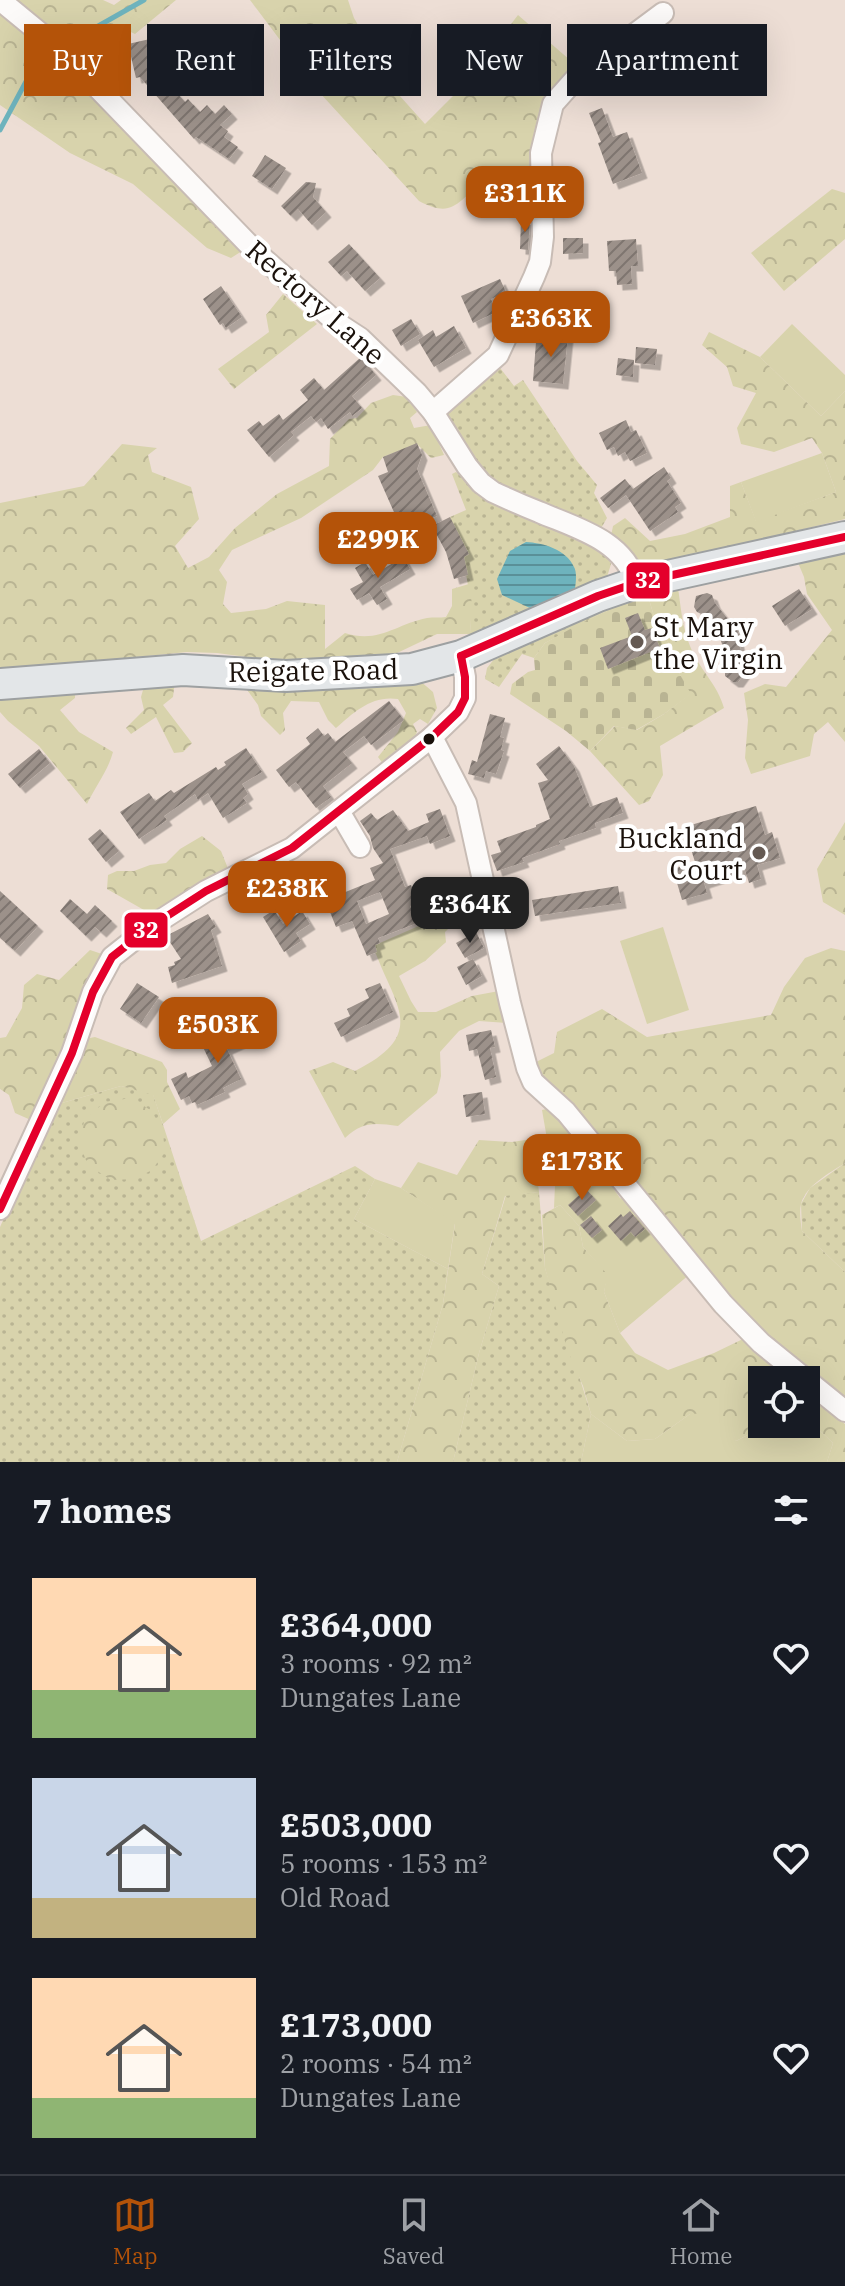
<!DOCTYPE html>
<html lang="en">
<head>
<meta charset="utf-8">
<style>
	body { margin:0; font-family:"IBM Plex Serif",serif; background:#242831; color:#f1f3f6; height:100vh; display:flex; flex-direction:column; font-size:30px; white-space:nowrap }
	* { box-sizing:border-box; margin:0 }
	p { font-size:26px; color:#9ea1a6 }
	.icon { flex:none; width:44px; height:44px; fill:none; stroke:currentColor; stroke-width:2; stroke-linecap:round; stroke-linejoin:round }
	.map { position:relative; height:1462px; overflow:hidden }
	.sheet { display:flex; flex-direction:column; background:#171b24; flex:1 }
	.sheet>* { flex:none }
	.top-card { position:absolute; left:24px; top:24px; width:798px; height:72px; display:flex; gap:16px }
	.tools { position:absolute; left:748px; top:1366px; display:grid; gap:16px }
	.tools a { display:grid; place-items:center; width:72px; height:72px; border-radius:0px; background:#171b24; box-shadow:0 8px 32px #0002; font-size:40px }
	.price { position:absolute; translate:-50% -68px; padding:0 18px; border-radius:16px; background:#b45309; color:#fff; font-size:26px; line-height:52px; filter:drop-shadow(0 2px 4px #0008) }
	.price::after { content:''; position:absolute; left:50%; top:48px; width:24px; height:18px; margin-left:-12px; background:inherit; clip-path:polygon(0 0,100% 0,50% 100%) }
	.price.on { background:#222; color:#fff }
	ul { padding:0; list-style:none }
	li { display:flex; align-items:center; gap:24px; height:200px; padding:0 32px }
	li span { display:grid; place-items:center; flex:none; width:224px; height:160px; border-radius:0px; color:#555 }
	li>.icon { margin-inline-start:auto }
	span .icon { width:96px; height:96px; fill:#fffc; stroke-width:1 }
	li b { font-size:34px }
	h2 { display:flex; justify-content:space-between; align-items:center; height:96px; padding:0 32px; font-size:34px }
	.pill { padding:0 28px; border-radius:0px; background:#171b24; box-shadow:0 8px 32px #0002; font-size:28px; line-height:72px }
	.pill.on { background:#b45309; color:#fff }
	.tabs { display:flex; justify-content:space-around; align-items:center; height:112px; border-top:2px solid #363941; background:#171b24; font-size:22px; color:#9ea1a6 }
	.tabs a { display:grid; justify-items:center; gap:4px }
	.tabs .on { color:#b45309 }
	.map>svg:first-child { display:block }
</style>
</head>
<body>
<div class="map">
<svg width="845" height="1462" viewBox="0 0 845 1462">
	<defs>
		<pattern id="grass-dots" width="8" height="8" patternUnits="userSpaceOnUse" patternTransform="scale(2)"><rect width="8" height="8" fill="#d8d3ac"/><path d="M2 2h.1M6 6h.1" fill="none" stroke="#b9b493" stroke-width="1.8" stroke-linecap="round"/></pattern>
		<pattern id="forest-crowns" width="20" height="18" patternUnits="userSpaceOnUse" patternTransform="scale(2)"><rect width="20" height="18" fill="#d8d3ac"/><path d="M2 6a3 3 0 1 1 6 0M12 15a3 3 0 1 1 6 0" fill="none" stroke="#b9b493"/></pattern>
		<pattern id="cemetery-stones" width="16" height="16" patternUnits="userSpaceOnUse" patternTransform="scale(2)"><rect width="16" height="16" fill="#d8d3ac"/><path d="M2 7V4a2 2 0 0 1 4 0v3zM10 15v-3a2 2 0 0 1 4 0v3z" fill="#b9b493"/></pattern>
		<pattern id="water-rules" width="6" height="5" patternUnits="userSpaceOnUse" patternTransform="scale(2)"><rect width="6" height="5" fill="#6eb3bd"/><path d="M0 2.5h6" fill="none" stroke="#5a9098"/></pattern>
		<pattern id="building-hatch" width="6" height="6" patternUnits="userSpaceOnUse" patternTransform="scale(2)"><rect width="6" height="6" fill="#9c918a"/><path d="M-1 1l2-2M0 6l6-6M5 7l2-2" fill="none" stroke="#7e756f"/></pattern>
		<filter id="shadow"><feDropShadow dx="5.5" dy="5.5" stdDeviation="0" flood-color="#0004"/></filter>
	</defs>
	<rect width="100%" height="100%" fill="#edded5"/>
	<!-- grass -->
	<g fill="url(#grass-dots)">
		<polygon points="497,364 514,386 523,380 577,461 597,485 594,493 607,518 600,530 486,480 444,421 446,410"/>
		<path d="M456,472l24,20 126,60 5,12 -4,13 -30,11 -93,47 -14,-1c3,-46 -7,-74 -20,-117l16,-7 -14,-36z"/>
		<polygon points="678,588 602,613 545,643 534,658 522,654 499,687 485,679 487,668 495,658 604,604"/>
		<polygon points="121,1086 153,1094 201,1241 355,1166 375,1179 354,1219 448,1269 443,1304 397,1462 0,1462 0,1227 55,1105"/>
		<polygon points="845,1163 845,1272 802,1231 801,1204 810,1188"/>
		<polygon points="539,1192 545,1268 591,1414 581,1462 453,1462 479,1353 499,1286 482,1274 506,1195"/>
	</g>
	<!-- forest -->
	<g fill="url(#forest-crowns)">
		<polygon points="9,0 103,0 114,5 121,0 176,0 135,34 120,27 101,33 73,50"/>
		<path d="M250,0h98l6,18 45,77 26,29 38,-38 55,-71 60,52 -45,98c-15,5 -34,9 -48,17 -29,18 -30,38 -66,19l-100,-109z"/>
		<polygon points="0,12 62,61 242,251 231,258 207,248 133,184 70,153 0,105"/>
		<polygon points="832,189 845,193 845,239 784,291 751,253"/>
		<polygon points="283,294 317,324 234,389 218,369 269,332 266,315"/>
		<polygon points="709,332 760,357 821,416 845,391 845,519 702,554 638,566 611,536 613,526 625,518 650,541 685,534 730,517 730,486 741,482 756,521 836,492 822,453 812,438 774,452 741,444 737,428 756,393 733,386 727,367 702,345"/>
		<path d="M393,395l14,2 10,15 -7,6 4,10 17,-3 13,30 -13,3 -14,-14 -34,13 -10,13 -72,48 -69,32 -13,20 8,12 -4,22 8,9 35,-4 21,-8 38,4v44l20,-16c34,11 51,-9 82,-15 6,-1 13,0 19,-1l6,-11v-17l17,-5 3,20 -2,30h-33l-42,20 -69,6h-58l-51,-7 -30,-1 -130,13 -57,3v-165l84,-17 38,-42 35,4 -9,7 4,17 39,15 8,32 -24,27 13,22 21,-11 26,-29 42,-34 52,-28 1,-27 19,-20 8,-1 14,-15z"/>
		<polygon points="845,548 845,742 828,722 814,734 810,756 751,774 745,758 748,720 744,693 765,684 786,687 832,630 807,594 804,577 796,558"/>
		<path d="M678,588c3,19 4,39 12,58 9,23 28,39 34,62l-64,38 3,29 -14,26 -10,4 -49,-54 25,-25 22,4 27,-16 26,-20 -12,-23 -8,-26 -14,-22 -8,-27z"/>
		<path d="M419,680l14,12 4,16 -9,16 -8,-5 -7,5 4,8 -4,9 -29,24 -6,-8 20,-25 8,-19 -8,-14c-26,-4 -44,13 -62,29l-8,-8 -9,-18 -28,-1 -8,12 2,17 -5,5 -19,-19 -3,-11 -13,-18z"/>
		<polygon points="175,681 173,697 163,705 192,743 183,752 174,753 156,717 131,734 126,728 144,710 141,697 145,683"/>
		<path d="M75,689v9l-15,12 19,22 34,20c-5,19 -18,35 -26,52l-48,-58 -31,-25 -8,-9v-13l2,-3z"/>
		<polygon points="845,822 845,915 823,902 817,869"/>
		<polygon points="202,836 221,851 229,871 170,906 151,914 107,889 108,875 117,871 134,871 150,865 166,863 180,849"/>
		<path d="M446,906l8,9 -4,12 -5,5 1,10 -21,19 -26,15 12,25 7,11h18l36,-16 27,-5 8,32 -28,-2 -20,10 -19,21 1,24 -4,17 -39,33c-23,-3 -35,-5 -53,12l-36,-67 24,-9 22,9c75,-38 39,-65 18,-125l57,-25z"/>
		<path d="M831,948l14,3v212c-15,10 -39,22 -44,41 -2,8 0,20 1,27l43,41v132l-80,-64 -226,-259 -7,-17 22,-11 3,-21 45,-23 45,28 124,-22 13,-28 21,-29z"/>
		<polygon points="90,950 105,955 33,1121 15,1113 9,1095 0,1089 0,1038 6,1037 22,1008 24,985 37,974 59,980"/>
		<polygon points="95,1037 162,1062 167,1070 167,1082 180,1109 163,1124 153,1095 121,1086 55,1105 85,1039"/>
		<polygon points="131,1098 152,1111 163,1134 165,1152 152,1170 135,1179 111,1180 88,1165 81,1148 80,1136 85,1119 105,1102"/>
		<polygon points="532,1139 539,1192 505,1196 482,1274 499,1286 479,1353 453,1462 397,1462 443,1304 455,1224 401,1188 418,1162 457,1175 479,1140 512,1142"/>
		<polygon points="560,1205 579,1226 583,1247 608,1274 604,1292 620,1333 635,1353 668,1370 714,1353 745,1338 794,1380 762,1380 762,1424 769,1424 736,1441 690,1414 655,1439 627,1441 591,1414 583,1386 567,1349 545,1268 542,1215"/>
		<polygon points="806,1391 845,1424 845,1462 827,1462 833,1443 816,1427 806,1423"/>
	</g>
	<!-- cemetery -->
	<polygon fill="url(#cemetery-stones)" points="648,596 656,623 670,645 678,671 691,694 664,714 636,730 614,726 590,751 566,731 510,694 512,684 528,672 535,670 534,658 545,643 572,628 602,613"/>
	<!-- garden -->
	<g fill="#d8d3ac">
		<polygon points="792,324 845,375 845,391 821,416 760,357"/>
		<polygon points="822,453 836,492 756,522 741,482"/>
		<polygon points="663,927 689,1010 647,1024 620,941"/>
		<polygon points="551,1108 585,1147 620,1198 631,1201 690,1274 620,1333 604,1292 607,1274 583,1247 579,1226 560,1205 554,1208 555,1185 542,1110"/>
		<polygon points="375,1179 401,1188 455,1223 448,1269 354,1219"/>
		<polygon points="717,1413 736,1441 769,1424 806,1423 816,1427 833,1443 827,1462 581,1462 591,1414 627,1441 655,1439 690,1414"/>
	</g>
	<!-- water -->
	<path fill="url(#water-rules)" d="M526,542c17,1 40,7 48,25 3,5 2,15 1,21l-43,21 -30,-14 -5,-16 13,-28z"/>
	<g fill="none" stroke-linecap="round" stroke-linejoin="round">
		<!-- stream -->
		<g stroke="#6eb3bd" stroke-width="5">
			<polyline points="70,42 144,0"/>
			<polyline points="0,130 37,61 50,54"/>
		</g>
	</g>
	<!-- building -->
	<g fill="url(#building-hatch)" fill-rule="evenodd" filter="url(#shadow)">
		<polygon points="150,39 158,72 185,102 188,99 200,112 207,105 215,114 224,105 232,114 220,125 228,131 224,137 238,147 229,159 196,137 194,139 140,77 136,78 128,44"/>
		<polygon points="602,108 613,137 627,132 642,173 613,184 598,143 601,142 589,113"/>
		<polygon points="265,155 286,168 272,189 252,176"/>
		<polygon points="306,182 316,183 313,197 326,212 312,225 298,209 291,216 281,206"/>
		<polygon points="521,219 530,219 528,250 520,249"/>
		<polygon points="563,238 583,238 583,253 563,254"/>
		<polygon points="636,239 638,266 631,266 632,284 617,285 616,271 609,271 607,241"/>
		<polygon points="349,244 380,278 365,291 347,271 341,276 328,262"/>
		<polygon points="500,279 506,292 491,299 496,312 473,323 461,296"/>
		<polygon points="221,286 242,317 226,328 223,323 220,325 203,299"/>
		<polygon points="411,319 420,334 401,346 392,330"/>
		<polygon points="454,326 466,348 434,367 418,340 433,330 436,337"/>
		<polygon points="548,333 568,335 563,384 533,381 536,342 547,343"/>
		<polygon points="636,347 657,349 655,365 635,363"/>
		<polygon points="361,357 376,375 352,396 362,408 352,416 350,412 328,429 321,418 316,422 311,416 291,432 294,435 269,457 247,430 259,421 263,426 279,414 283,420 308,400 300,390 314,378 324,390"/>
		<polygon points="618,358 634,360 633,377 616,375"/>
		<polygon points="626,420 631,432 636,430 647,453 630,461 625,452 618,456 614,447 607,450 599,433"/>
		<polygon points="417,443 422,455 417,469 437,516 405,530 400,518 397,519 378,476 388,472 383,457"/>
		<polygon points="664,467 671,478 667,481 681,503 675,507 678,512 650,531 626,495 608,508 600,498 625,479 633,489"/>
		<polygon points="450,517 469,554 464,557 468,575 454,579 446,552 432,526"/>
		<polygon points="403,557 410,569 380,587 387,599 377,605 369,593 357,600 350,589 363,582 355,568 365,562 373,575"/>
		<polygon points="799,589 812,609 785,626 772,606"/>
		<polygon points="707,593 712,595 715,603 731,623 734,623 740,637 738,639 746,671 738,682 733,682 725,676 725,665 722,644 716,628 704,615 697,612 694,607 696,596"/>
		<polygon points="638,613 645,630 652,628 660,648 608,669 600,648 632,636 625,618"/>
		<polygon points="389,701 404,720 371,745 364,736 343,752 352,763 323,786 331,797 316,808 296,782 289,787 276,770 310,744 306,738 318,728 324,736 328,733 335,742"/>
		<polygon points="490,714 505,718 500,737 504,738 501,750 504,751 496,774 486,771 484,778 468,774 472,760 477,762"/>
		<polygon points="559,746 574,766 590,807 617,797 623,813 595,823 596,828 559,841 560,844 522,858 524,862 497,871 491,855 501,852 497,841 536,827 536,825 550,819 538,783 548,780 536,764"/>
		<polygon points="246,748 262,772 242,784 248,794 243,798 247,803 223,818 208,793 198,800 195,794 164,816 167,820 139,839 120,812 149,793 155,801 171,790 174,793 216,767 218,770 226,765 224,762"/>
		<polygon points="39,749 50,763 20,788 8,774"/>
		<polygon points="756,806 765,835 772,832 780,858 757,865 761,879 749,883 745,870 704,883 707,893 682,900 673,869 695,862 684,827"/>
		<path d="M440,809l10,27 -20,8 -3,-8 -37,13 15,38 6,-2 7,17 -8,4 7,17 -39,15 2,5 -5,2 2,7 -10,4 -15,-35 -16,6 -12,-30 17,-7 2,3 32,-13 -5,-12 13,-5 -10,-15 -3,-12 -10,-15 11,-8 6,7 16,-10 15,21 21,-9 -3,-8zM380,892l9,22 -23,10 -9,-23z"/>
		<polygon points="100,829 119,851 106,862 88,839"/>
		<polygon points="618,886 621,903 535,916 532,900"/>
		<polygon points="0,891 38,926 15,951 0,938"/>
		<polygon points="70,899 87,914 95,905 112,921 101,932 95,927 86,936 60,911"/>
		<polygon points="274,910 283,924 302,911 310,924 296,933 301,941 284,952 263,917"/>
		<polygon points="208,914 216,927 211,930 222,966 172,983 168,967 175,965 174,962 181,959 166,936"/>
		<polygon points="476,932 484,948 465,958 456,943"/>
		<polygon points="473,959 482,976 466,985 457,967"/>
		<polygon points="137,983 159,997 141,1023 120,1009"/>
		<polygon points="380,983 393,1012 341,1037 334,1023 350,1016 347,1009 369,998 365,989"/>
		<polygon points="262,1017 269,1033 252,1041 251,1038 227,1049 241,1079 223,1088 225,1092 197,1105 195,1102 192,1103 189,1096 181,1100 171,1079 186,1072 188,1078 212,1066 202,1045"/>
		<polygon points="491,1030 495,1047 490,1048 496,1077 485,1080 477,1049 469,1051 466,1035"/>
		<polygon points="482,1092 485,1114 466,1117 463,1095"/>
		<polygon points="586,1189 596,1200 578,1216 568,1205"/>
		<polygon points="630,1211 645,1229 635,1237 631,1232 621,1241 608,1226 621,1214 623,1217"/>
		<polygon points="591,1216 602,1230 592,1238 580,1225"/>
	</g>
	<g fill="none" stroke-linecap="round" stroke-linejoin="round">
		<!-- minor casing -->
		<g stroke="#c8bcb5" stroke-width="24">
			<g id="minor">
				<path d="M0,0l62,51 195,202 80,70 23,15 57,55 16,19 34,54 14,17 12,9c15,7 31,14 46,20 37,16 85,28 97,71"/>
				<polyline points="433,412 498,355 534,277 540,262 543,237 541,153 553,104 577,77 663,13"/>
				<polyline points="432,737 466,803 510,1003 527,1068 533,1082 566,1112 723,1304 761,1343 845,1411"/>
				<polyline points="339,811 360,847"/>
				<polyline points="0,1209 72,1053 93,992 112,957 150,927 206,891 292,848 432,737 458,712 465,698 465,677 461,656"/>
			</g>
		</g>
		<!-- primary casing -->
		<g stroke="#9da0a1" stroke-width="34">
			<polyline id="primary" points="0,684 183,670 286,676 412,669 461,656 598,596 636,583 845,537"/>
		</g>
		<!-- minor -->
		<use href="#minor" stroke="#fcfaf9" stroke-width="20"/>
		<!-- primary -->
		<use href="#primary" stroke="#e3e6e8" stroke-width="30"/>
		<!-- bus-1 casing -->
		<g stroke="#fff" stroke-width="14">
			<g id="bus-1">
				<polyline points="461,656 598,596 636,583 845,537"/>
				<polyline points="0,1209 72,1053 93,992 112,957 150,927 206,891 292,848 432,737 458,712 465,698 465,677 461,656"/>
			</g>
		</g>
		<!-- bus-1 -->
		<use href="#bus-1" stroke="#e4002b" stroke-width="8"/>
	</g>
	<!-- markers -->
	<g fill="#645952" stroke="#fff" stroke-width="3">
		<circle cx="637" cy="642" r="8"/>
		<circle cx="759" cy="853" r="8"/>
	</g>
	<circle fill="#1a110b" stroke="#fff" stroke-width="3" cx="429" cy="739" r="7"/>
	<g text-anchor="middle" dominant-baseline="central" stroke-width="8" stroke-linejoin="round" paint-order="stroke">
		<!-- street labels -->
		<g font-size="28" fill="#1a110b" stroke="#fff">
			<text transform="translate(316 302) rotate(41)">Rectory Lane</text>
			<text transform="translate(313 670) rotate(-1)">Reigate Road</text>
		</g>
		<!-- poi labels -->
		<g font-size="28" fill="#1a110b" stroke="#fff" text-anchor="start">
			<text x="653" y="626">St Mary<tspan x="653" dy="32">the Virgin</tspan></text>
			<text x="743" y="837" text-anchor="end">Buckland<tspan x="743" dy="32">Court</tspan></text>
		</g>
	</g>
	<g stroke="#fff" stroke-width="3">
		<rect x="625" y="561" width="46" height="39" rx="8" fill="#e4002b"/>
		<rect x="123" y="911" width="46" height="38" rx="8" fill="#e4002b"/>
	</g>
	<g font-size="22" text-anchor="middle" font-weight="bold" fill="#fff">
		<text x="648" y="588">32</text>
		<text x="146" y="938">32</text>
	</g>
</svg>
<div class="tools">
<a><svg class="icon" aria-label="locate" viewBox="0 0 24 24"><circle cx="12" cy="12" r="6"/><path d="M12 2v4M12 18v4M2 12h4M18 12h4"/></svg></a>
</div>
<b class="price" style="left:525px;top:234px">£311K</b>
<b class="price" style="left:551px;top:359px">£363K</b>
<b class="price" style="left:378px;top:580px">£299K</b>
<b class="price" style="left:287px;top:929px">£238K</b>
<b class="price on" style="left:470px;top:945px">£364K</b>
<b class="price" style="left:218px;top:1065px">£503K</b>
<b class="price" style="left:582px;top:1202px">£173K</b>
<div class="top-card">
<a class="pill on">Buy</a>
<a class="pill">Rent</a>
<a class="pill">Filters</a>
<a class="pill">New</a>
<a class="pill">Apartment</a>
</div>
</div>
<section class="sheet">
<h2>7 homes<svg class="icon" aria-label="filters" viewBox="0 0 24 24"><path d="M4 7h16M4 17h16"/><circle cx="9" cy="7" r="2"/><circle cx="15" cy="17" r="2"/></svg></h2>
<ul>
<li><span style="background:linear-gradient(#ffd9b3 70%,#8fb573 0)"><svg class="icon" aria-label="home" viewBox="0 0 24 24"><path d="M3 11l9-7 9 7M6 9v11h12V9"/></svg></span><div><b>£364,000</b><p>3 rooms · 92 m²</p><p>Dungates Lane</p></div><svg class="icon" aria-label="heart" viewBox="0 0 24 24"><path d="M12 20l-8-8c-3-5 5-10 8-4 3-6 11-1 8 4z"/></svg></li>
<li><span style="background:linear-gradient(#c9d6e8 75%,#c2b280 0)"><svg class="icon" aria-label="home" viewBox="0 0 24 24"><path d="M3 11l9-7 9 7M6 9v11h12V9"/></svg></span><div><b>£503,000</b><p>5 rooms · 153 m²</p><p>Old Road</p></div><svg class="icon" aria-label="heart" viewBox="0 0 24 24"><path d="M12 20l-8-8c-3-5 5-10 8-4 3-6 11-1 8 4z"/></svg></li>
<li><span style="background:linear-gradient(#ffd9b3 75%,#8fb573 0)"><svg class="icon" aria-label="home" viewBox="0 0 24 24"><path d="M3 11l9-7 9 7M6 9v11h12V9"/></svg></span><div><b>£173,000</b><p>2 rooms · 54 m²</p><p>Dungates Lane</p></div><svg class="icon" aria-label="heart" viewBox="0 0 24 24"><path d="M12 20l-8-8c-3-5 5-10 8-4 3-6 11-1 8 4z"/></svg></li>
</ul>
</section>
<nav class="tabs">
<a class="on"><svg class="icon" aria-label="map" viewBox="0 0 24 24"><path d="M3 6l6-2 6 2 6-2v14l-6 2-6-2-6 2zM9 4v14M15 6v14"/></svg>Map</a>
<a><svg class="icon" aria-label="saved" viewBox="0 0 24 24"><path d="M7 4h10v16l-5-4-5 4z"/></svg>Saved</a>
<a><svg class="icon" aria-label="home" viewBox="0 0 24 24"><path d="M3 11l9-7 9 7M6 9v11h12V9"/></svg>Home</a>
</nav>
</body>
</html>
